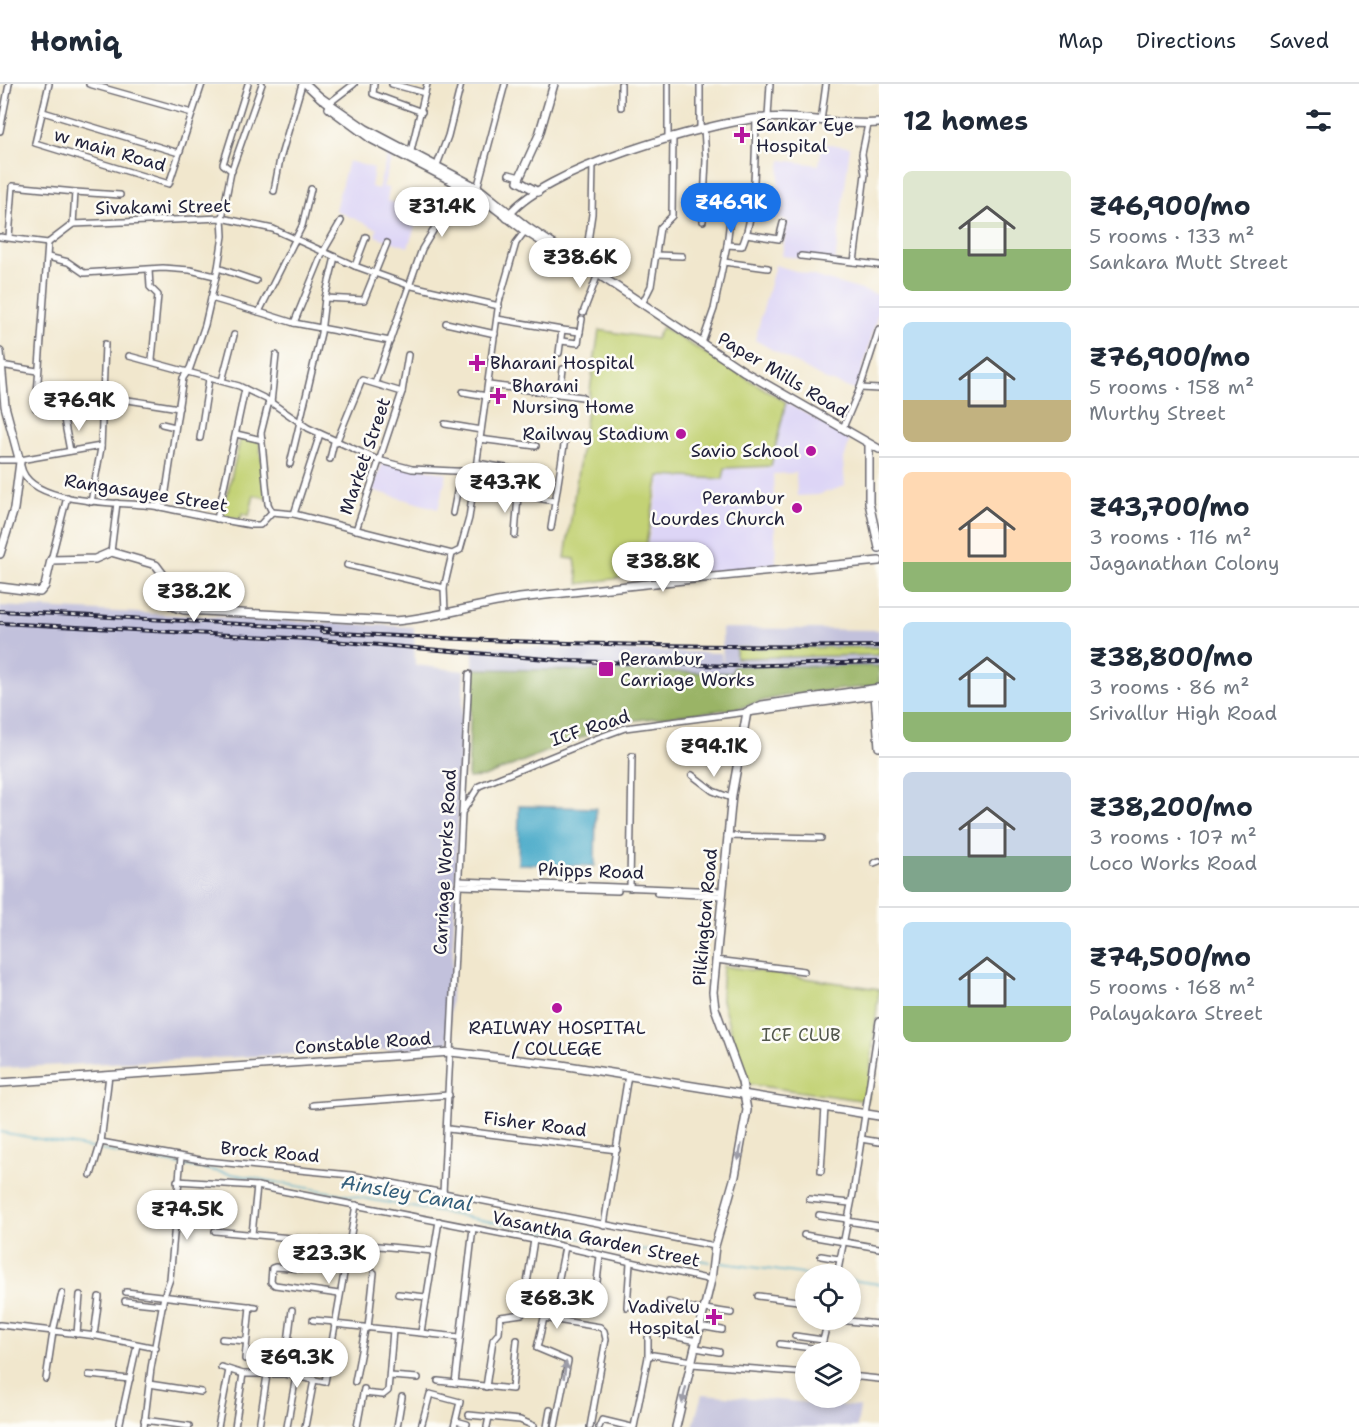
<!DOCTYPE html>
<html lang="en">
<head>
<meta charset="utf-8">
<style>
	body { margin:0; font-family:"Shantell Sans",sans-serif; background:#f2f2f3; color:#1f2937; height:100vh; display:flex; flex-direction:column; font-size:22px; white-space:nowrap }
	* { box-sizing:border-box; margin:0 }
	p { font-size:20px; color:#747a83 }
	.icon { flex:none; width:33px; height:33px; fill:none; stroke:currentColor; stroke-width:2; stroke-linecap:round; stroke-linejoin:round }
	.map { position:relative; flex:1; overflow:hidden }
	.panel { display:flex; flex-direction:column; background:#fff; width:480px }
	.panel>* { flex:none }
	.controls { position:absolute; left:795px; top:1180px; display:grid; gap:12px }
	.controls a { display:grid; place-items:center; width:66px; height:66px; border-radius:50%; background:#fff; box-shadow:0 3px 9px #0003; font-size:30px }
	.price { position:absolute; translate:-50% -51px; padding:0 14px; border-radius:21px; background:#fff; color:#222; font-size:20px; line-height:39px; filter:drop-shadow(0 2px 3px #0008) }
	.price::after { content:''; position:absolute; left:50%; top:36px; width:18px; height:14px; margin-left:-9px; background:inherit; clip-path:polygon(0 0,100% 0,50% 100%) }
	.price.on { background:#1a73e8; color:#fff }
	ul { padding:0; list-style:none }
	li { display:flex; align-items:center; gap:18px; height:150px; padding:0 24px }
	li+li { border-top:2px solid #e0e1e3 }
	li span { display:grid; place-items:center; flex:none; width:168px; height:120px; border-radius:9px; color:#555 }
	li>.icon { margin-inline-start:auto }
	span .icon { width:72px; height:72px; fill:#fffc; stroke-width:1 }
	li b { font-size:26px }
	h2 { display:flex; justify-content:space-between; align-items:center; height:72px; padding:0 24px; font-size:26px }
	header { display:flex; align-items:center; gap:36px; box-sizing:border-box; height:84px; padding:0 30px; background:#fff; border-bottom:2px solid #e0e1e3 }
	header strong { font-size:28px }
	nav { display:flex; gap:33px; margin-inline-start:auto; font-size:21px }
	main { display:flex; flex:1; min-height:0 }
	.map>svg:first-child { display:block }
</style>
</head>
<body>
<header>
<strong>Homiq</strong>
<nav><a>Map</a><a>Directions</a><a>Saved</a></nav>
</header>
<main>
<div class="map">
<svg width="879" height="1343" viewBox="0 0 879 1343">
	<rect width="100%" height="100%" fill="#fdfcf7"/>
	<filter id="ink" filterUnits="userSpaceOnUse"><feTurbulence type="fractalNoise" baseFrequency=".0167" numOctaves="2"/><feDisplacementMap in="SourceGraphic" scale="12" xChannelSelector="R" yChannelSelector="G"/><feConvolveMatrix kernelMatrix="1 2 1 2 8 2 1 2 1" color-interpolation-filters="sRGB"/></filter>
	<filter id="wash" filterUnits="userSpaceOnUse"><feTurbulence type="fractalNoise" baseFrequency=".008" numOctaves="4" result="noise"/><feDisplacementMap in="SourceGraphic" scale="24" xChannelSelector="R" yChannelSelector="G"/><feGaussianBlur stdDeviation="1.35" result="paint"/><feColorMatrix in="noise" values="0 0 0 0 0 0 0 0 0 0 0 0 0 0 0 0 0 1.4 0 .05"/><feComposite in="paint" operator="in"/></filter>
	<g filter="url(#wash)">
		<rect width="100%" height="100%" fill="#f1e7cd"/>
		<!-- built -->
		<g fill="#ddd5f6">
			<polygon points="822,59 850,63 835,179 782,172 787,136 774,134 781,76 819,81"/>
			<polygon points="388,70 392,71 383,103 389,104 387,117 421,126 408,163 375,152 377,145 335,126 348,77 374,84 371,103 378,105"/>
			<polygon points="775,181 879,211 879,226 857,307 824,295 755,256"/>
			<polygon points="786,318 850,355 843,378 845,402 818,411 797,412 796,389 773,390 776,484 641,492 661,393 723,396 726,385 771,384"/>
			<polygon points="384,375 447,390 438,425 372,406"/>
		</g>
		<!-- industrial -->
		<g fill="#c2c1dc">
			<polygon points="0,522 414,543 415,581 464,587 449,963 0,984"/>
			<polygon points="722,544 879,546 878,601 473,584 473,562 721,569 723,585"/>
			<polygon points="702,1310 860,1323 857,1343 693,1343"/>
		</g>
		<!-- green -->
		<g fill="#c3d274" stroke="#727a58" stroke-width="1.5">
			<polygon points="662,243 786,318 771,382 725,384 723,395 659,392 640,491 579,500 575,475 565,474 599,246 656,255"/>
			<polygon points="241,352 259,356 267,414 254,411 249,432 242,429 241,435 222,432"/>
			<polygon points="879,563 879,571 736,574 736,564"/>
			<polygon points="723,882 879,905 867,1017 746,1000 721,913"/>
		</g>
		<!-- forest -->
		<path fill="#9ab466" stroke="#5e6b50" stroke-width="1.5" d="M734,582h145v20c-46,5 -95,5 -138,22l-121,14 -136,55 -16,1 4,-109 259,4z"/>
		<!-- water -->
		<polygon fill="#4aaac9" stroke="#366682" stroke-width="1.5" points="519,722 596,724 595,782 518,780"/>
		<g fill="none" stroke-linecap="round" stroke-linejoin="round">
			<!-- stream -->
			<g stroke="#4aaac9" stroke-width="1.5">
				<polyline points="0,1048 96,1065"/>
				<polyline points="101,1066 710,1178"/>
				<polyline points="715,1178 810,1191"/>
				<polyline points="850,1196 879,1200"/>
			</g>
		</g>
	</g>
	<g filter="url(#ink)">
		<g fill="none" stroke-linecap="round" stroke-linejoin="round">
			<!-- street casing -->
			<g stroke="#6a676e" stroke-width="8">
				<g id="street">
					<polyline points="49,0 35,59 169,100 202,0"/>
					<polyline points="89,0 192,29"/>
					<polyline points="374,0 373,10 422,28"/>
					<polyline points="392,0 425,9"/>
					<polyline points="328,20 354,0"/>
					<polyline points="621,23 621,0"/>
					<polyline points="43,28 179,69"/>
					<polyline points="768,33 770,0"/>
					<polyline points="821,37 826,0"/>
					<polyline points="700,45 700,0"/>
					<polyline points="0,47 9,0"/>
					<polyline points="668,53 668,0"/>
					<polyline points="411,67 427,0"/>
					<polyline points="437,81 448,52 461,0"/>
					<polyline points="232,87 223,80 248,0"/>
					<polyline points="509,90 520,93"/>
					<polyline points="477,105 505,0"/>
					<polyline points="274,107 280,75 302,0"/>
					<polyline points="75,108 120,111"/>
					<polyline points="703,137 706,76 704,44"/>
					<polyline points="746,150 779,155 783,139"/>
					<polyline points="0,153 48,159 73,140 222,134 273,145 355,182 408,201 499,222"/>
					<polyline points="9,153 13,102 75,108 73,140"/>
					<polyline points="727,161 731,127"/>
					<polyline points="656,171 682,172"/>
					<polyline points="801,172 879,181"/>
					<polyline points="48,173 68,178 84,189 163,184 190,186 215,192"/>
					<polyline points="724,178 768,184"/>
					<polyline points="854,178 865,90 862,70 868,40"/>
					<polyline points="355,182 366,153"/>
					<polyline points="218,184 256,197"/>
					<polyline points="584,185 592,130 593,79"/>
					<polyline points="149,186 150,203 158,211 152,276"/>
					<polyline points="211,214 259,228 302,142 311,105"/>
					<polyline points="325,214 364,216 387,159"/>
					<polyline points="643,218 651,202 660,144 672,132 673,52"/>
					<polyline points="259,228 294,239 390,257"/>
					<polyline points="583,229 598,190"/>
					<polyline points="497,235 562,246 559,269"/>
					<polyline points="294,239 323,168 341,137"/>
					<polyline points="446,239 495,250"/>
					<polyline points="562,246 580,248"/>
					<polyline points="561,257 578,259 582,235"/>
					<path d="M702,259l12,-34 13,-64 15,1c14,-31 13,-93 14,-128"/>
					<polyline points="129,272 239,302 266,315 308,344 378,376 412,385 475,388"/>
					<polyline points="1,281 37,287"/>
					<polyline points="222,297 234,251"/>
					<polyline points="375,299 422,165 439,137 456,98"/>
					<polyline points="489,301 582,313"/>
					<polyline points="860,304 879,305"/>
					<polyline points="463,308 487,312"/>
					<polyline points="560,310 563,285"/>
					<polyline points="128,316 179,324"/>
					<polyline points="269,317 261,349 268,420 272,428"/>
					<polyline points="271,319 276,271"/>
					<polyline points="36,324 48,159"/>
					<polyline points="64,335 70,367"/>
					<polyline points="162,340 175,343"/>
					<polyline points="445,340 481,346"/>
					<polyline points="843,344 860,304 879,245"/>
					<polyline points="236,350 262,356"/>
					<polyline points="200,354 209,295"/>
					<polyline points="479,355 536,362"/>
					<polyline points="336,359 362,296 402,308"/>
					<polyline points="330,375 334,358"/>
					<polyline points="0,376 20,376 101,362"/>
					<polyline points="477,379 524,387"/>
					<polyline points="290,380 321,249 325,214 335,173"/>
					<path d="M21,382c8,42 107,35 139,41 31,6 61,13 91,18h9l12,-13 22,2 158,40"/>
					<polyline points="473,402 554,417"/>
					<polyline points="91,418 101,364 105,260"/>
					<polyline points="158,423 166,407 183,294 190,284 205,241 218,184 223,152 222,134 231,88 262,0"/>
					<polyline points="453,429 461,387"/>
					<polyline points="294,430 320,350"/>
					<polyline points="217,435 245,305"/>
					<polyline points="551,444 565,355"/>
					<polyline points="356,446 402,308 408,271"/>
					<polyline points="515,451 518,411"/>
					<polyline points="111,468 117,419"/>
					<polyline points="51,476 67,413"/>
					<polyline points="347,481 444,504"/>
					<polyline points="445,528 444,504 452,470 460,466 469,434 499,218 516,159 525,147"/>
					<polyline points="692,691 713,707 731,714"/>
					<polyline points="463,727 479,702 595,655 625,644 747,628"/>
					<polyline points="727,752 821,754"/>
					<polyline points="874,779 879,777"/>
					<polyline points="459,797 722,807"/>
					<polyline points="458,802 618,807"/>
					<polyline points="630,804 632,672"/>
					<polyline points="657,809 721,812"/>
					<polyline points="716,876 804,887"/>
					<polyline points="109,991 101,1058 206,1077 351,1091 715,1162"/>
					<polyline points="313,1021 449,1011"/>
					<polyline points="448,1045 617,1066"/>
					<polyline points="861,1055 879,1058"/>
					<polyline points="821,1087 825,1023"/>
					<polyline points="91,1091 101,1058"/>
					<polyline points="177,1097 257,1102 534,1156 711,1196"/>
					<polyline points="443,1109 469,590"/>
					<polyline points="809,1115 850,1119"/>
					<polyline points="819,1131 847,1135"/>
					<polyline points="847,1137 879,1142"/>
					<polyline points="604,1141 628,991"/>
					<polyline points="215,1147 433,1167"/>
					<polyline points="252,1150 257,1102"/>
					<polyline points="804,1151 879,1164"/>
					<polyline points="821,1172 839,1175"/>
					<polyline points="306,1185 275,1183 272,1184 271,1198 275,1201 339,1210"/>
					<polyline points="837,1191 853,1110 879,937"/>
					<polyline points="558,1199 565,1163"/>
					<polyline points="126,1208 256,1223"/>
					<polyline points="398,1210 426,1213"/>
					<polyline points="758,1212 806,1218"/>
					<polyline points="125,1217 163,1221"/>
					<polyline points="669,1218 704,1227"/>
					<polyline points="594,1223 600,1172"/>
					<polyline points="627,1223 630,1179"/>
					<polyline points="705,1225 731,1229"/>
					<polyline points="313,1236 335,1238"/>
					<polyline points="838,1236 879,1240"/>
					<polyline points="334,1240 459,1253"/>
					<polyline points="0,1241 97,1252 156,1264"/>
					<polyline points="700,1245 705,1243 722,1246"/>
					<polyline points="421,1248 439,1137"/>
					<polyline points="77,1250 80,1211"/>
					<polyline points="663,1250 697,1257"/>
					<polyline points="94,1252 99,1213"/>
					<polyline points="795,1252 823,1256"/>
					<polyline points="222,1255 246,1257"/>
					<polyline points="780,1260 820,1265"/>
					<polyline points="696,1264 719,1268"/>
					<polyline points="820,1269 828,1236"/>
					<polyline points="648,1273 648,1254"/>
					<polyline points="245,1275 250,1222"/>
					<polyline points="692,1280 806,1289"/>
					<polyline points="221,1283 243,1290 284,1290 325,1298 356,1121"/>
					<polyline points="284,1290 292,1226"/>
					<polyline points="89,1291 130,1295"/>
					<polyline points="390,1292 418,1294"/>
					<polyline points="850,1292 879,1295"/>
					<polyline points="46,1295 53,1248 62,1209"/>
					<polyline points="438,1297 512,1305 517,1256"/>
					<polyline points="355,1298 365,1246 368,1244 374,1189"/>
					<polyline points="455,1299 473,1144"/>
					<polyline points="149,1300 201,1308"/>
					<polyline points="486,1303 493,1256 499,1249 500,1233 522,1230 534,1156"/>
					<polyline points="363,1309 383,1311 388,1307 393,1246"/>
					<polyline points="469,1331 520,1336 534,1342"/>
					<polyline points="144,1336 189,1342"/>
					<polyline points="456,1337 467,1340 466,1343"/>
					<polyline points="119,1343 137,1261"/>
					<polyline points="144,1343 151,1284 164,1212 170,1195 181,1073"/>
					<polyline points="218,1343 229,1286"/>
					<polyline points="235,1343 243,1290"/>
					<polyline points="259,1343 267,1291"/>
					<polyline points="287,1343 296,1292"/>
					<polyline points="305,1343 314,1296"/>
					<polyline points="357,1343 364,1305"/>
					<polyline points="397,1343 402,1313"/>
					<polyline points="421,1343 430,1310 460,1318 454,1343"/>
					<polyline points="487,1343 489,1333"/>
					<polyline points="547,1343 550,1326"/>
					<polyline points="555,1343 568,1277 537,1264 544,1234 600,1243 604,1247 606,1255 590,1343"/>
					<polyline points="599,1343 602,1336 631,1343"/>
					<polyline points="634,1343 648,1273 653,1271 693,1277"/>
				</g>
			</g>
			<!-- secondary casing -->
			<g stroke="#6a676e" stroke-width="10">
				<g id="secondary">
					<polyline points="306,0 322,15"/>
					<polyline points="320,13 366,45 478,104 527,143 745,288 879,365"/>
					<polyline points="329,24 371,55 475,109 525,147 590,188 596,188"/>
					<polyline points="538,108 518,97 539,51 554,0"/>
					<path d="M507,134c29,-47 203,-97 257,-100 38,-3 77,8 115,5"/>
					<polyline points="0,268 5,322 20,378 14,425 0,470"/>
					<polyline points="869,362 869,419 879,464"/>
					<path d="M0,503l40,5 5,-6 6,-26 44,-1 16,-7 45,13 9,12c-4,20 -2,28 19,33l210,11c43,-3 84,-17 126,-23 120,-14 239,-26 359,-37"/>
					<polyline points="875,611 879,663"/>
					<polyline points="747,628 875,611"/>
					<polyline points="0,999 451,968 562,981 879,1032"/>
					<polyline points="676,1343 711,1196 715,1162 735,1092 747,1026 742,998 715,924 713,908 732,711 747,628 762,621 879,604"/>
				</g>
			</g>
			<!-- primary casing -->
			<g stroke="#6a676e" stroke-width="11">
				<polyline id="primary" points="875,611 879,611"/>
			</g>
			<!-- street -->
			<use href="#street" stroke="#fff" stroke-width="5"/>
			<!-- secondary -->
			<use href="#secondary" stroke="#fff" stroke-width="7"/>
			<!-- primary -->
			<use href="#primary" stroke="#fff" stroke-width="8"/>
			<!-- rail casing -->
			<g stroke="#22223b" stroke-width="4">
				<g id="rail">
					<polyline points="0,527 330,545"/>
					<polyline points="0,539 308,555 571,577 733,582 879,578"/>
					<path d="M321,548c186,11 372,16 558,14"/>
				</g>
			</g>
			<!-- rail -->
			<use href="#rail" stroke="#fdfcf7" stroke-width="1.5" stroke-dasharray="4.5" stroke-linecap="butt"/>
		</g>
		<!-- one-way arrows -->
		<defs><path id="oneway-solid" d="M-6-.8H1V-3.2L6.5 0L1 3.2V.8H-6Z" transform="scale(1.5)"/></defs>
		<g fill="#9c9ca7">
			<use href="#oneway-solid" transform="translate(740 1068) rotate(101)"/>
			<use href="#oneway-solid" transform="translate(565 1286) rotate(-82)"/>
			<use href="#oneway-solid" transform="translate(684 1311) rotate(104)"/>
		</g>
	</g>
	<!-- markers -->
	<g fill="#b5179e" stroke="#fdfcf7" stroke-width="2">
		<path d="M739 42h6v6h6v6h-6v6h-6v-6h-6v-6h6z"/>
		<path d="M474 270h6v6h6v6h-6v6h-6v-6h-6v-6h6z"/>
		<path d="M495 303h6v6h6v6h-6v6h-6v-6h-6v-6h6z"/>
		<circle cx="681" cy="350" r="6"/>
		<circle cx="811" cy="367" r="6"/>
		<circle cx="797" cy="424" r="6"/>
		<rect x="598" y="577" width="16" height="16" rx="3"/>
		<circle cx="557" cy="924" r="6"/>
		<path d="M711 1224h6v6h6v6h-6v6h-6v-6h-6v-6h6z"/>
	</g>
	<g text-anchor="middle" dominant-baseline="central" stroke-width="5" stroke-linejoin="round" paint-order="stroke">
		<!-- poi labels -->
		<g font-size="18" fill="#22223b" stroke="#fdfcf7" text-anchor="start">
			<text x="756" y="41">Sankar Eye<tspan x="756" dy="21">Hospital</tspan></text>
			<text x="490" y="279">Bharani Hospital</text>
			<text x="512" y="302">Bharani<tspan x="512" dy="21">Nursing Home</tspan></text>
			<text x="669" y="350" text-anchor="end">Railway Stadium</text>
			<text x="799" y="367" text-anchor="end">Savio School</text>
			<text x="785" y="414" text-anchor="end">Perambur<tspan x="785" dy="21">Lourdes Church</tspan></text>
			<text x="620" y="575">Perambur<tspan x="620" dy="21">Carriage Works</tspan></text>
			<text x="557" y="944" text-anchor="middle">RAILWAY HOSPITAL<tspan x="557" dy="21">/ COLLEGE</tspan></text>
			<text x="700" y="1223" text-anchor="end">Vadivelu<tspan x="700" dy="21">Hospital</tspan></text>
		</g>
		<!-- street labels -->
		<g font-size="18" fill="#22223b" stroke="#fdfcf7">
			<text transform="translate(110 66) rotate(16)">w main Road</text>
			<text transform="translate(163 123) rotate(-1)">Sivakami Street</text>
			<text transform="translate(783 291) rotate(31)">Paper Mills Road</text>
			<text transform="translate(365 372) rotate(-71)">Market Street</text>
			<text transform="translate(146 409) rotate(9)">Rangasayee Street</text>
			<text transform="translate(590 644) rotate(-18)">ICF Road</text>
			<text transform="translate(445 778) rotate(-87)">Carriage Works Road</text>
			<text transform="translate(591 787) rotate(2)">Phipps Road</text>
			<text transform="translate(705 833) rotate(-85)">Pilkington Road</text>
			<text transform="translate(363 959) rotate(-4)">Constable Road</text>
			<text transform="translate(535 1040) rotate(7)">Fisher Road</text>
			<text transform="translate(270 1068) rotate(5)">Brock Road</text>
			<text transform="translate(596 1155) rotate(12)">Vasantha Garden Street</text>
		</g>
		<!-- park labels -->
		<g font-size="18" fill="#52574c" stroke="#fdfcf7">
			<text x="801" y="951">ICF CLUB</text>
		</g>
		<!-- water labels -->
		<g font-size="20" font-style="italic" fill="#345f7b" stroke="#fdfcf7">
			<text transform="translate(407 1109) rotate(10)">Ainsley Canal</text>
		</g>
	</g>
</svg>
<div class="controls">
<a><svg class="icon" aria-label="locate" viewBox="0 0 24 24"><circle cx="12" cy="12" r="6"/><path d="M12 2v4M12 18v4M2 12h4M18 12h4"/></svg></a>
<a><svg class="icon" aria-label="layers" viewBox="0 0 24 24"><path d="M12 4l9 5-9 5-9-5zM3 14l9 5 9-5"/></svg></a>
</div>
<b class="price on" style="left:731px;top:150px">₹46.9K</b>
<b class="price" style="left:442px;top:154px">₹31.4K</b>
<b class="price" style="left:580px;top:205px">₹38.6K</b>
<b class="price" style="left:79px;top:348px">₹76.9K</b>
<b class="price" style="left:505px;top:430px">₹43.7K</b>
<b class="price" style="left:663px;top:509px">₹38.8K</b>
<b class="price" style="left:194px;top:539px">₹38.2K</b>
<b class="price" style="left:714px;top:694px">₹94.1K</b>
<b class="price" style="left:187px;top:1157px">₹74.5K</b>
<b class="price" style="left:329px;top:1201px">₹23.3K</b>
<b class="price" style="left:557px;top:1246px">₹68.3K</b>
<b class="price" style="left:297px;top:1305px">₹69.3K</b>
</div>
<section class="panel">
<h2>12 homes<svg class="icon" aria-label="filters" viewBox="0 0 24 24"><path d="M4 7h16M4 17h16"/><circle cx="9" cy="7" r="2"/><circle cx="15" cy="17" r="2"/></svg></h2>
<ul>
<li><span style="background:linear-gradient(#dfe7d0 65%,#8fb573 0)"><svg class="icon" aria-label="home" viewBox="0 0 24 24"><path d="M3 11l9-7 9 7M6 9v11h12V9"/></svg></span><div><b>₹46,900/mo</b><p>5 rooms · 133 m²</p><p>Sankara Mutt Street</p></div></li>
<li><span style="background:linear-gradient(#bfe0f5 65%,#c2b280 0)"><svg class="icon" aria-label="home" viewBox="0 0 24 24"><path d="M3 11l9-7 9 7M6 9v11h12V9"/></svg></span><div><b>₹76,900/mo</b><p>5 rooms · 158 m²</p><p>Murthy Street</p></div></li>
<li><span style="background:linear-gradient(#ffd9b3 75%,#8fb573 0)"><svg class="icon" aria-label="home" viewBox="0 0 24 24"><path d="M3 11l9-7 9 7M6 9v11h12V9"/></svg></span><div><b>₹43,700/mo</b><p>3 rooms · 116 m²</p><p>Jaganathan Colony</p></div></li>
<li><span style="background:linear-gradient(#bfe0f5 75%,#8fb573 0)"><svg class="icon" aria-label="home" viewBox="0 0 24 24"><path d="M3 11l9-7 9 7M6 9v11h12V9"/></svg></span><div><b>₹38,800/mo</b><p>3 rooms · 86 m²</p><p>Srivallur High Road</p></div></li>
<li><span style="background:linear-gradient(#c9d6e8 70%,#7fa58c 0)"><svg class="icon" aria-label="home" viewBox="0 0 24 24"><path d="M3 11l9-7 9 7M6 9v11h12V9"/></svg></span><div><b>₹38,200/mo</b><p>3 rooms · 107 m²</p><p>Loco Works Road</p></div></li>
<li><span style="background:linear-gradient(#bfe0f5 70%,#8fb573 0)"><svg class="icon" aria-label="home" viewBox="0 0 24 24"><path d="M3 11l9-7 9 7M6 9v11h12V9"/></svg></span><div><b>₹74,500/mo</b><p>5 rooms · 168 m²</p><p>Palayakara Street</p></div></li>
</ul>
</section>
</main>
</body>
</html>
